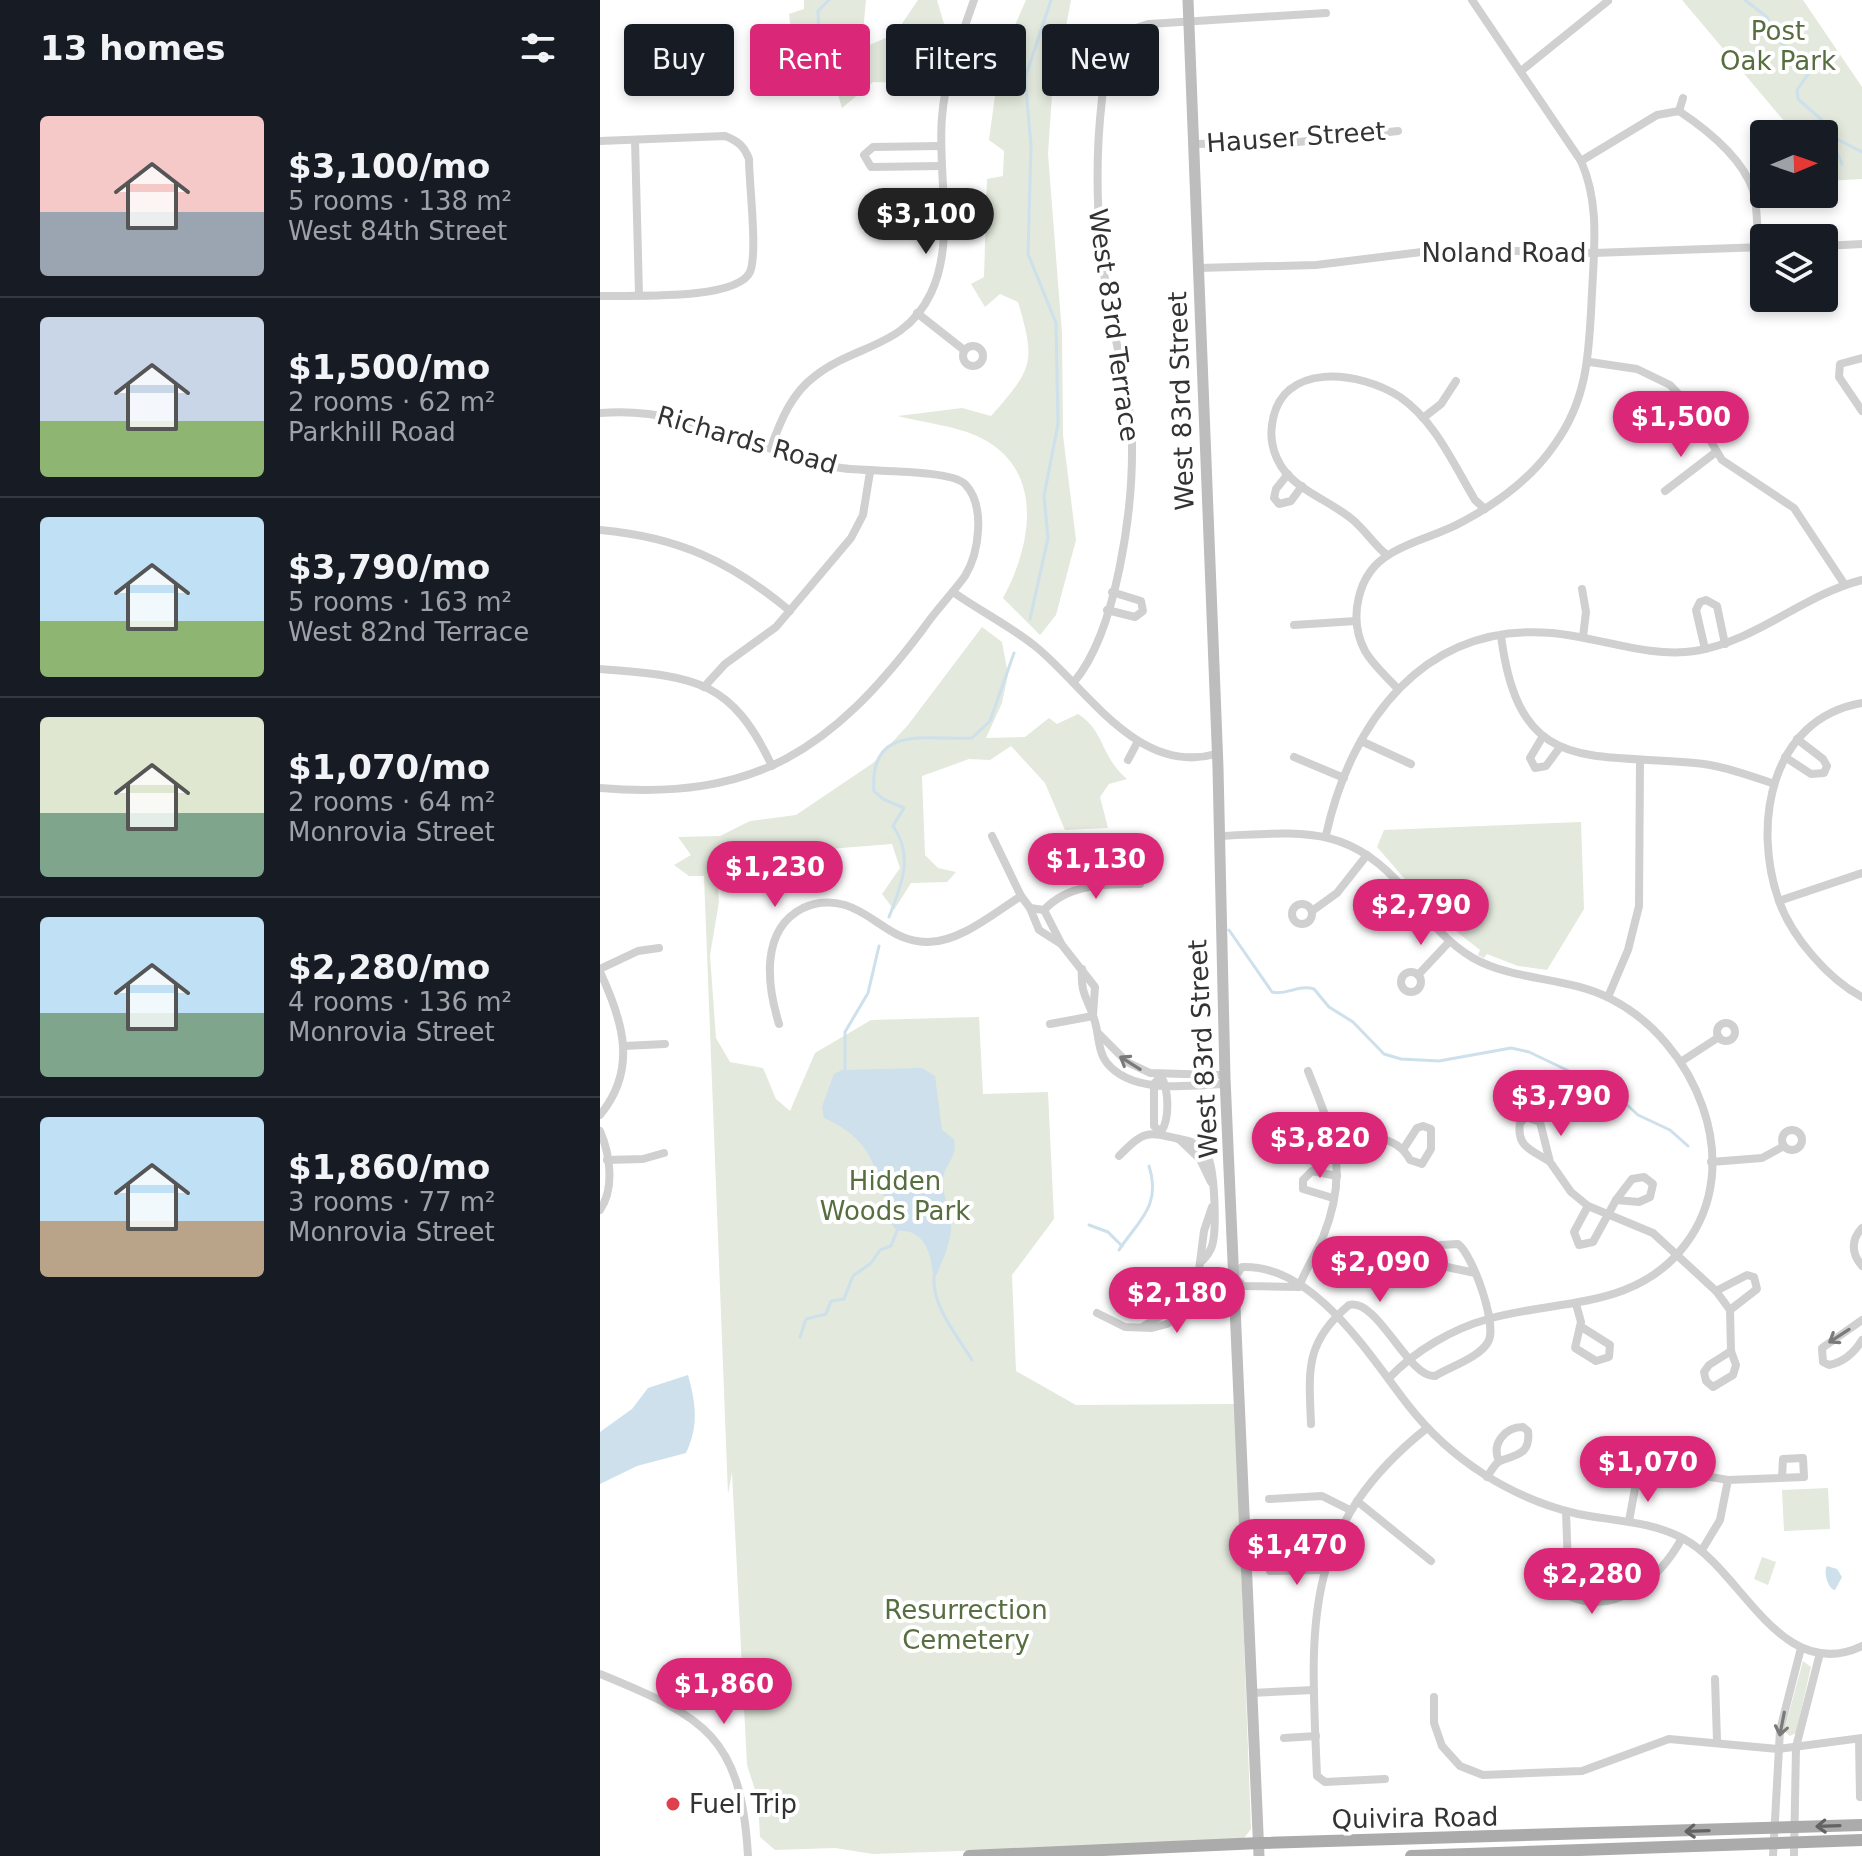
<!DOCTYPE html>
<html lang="en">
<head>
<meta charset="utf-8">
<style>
	body { margin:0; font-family:"DejaVu Sans",sans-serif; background:#20242c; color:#f1f3f6; height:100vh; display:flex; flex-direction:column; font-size:30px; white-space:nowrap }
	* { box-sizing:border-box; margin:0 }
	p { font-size:26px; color:#9ea1a6 }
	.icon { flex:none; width:44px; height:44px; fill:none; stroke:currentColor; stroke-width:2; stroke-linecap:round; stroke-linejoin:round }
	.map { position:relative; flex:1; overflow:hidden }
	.panel { display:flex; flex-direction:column; background:#171b24; width:600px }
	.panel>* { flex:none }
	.top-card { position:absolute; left:24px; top:24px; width:760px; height:72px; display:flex; gap:16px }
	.needle { width:52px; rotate:88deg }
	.tools { position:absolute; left:1150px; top:120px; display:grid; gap:16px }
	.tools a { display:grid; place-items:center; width:88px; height:88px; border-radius:8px; background:#171b24; box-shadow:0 4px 12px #0003; font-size:40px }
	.price { position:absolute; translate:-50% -68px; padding:0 18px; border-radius:28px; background:#db2777; color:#fff; font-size:26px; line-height:52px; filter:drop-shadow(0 2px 4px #0008) }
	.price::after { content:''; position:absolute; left:50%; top:48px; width:24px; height:18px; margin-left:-12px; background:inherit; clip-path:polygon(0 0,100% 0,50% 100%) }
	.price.active { background:#222; color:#fff }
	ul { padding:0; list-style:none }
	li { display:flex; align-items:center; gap:24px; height:200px; padding:0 40px }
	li+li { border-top:2px solid #363941 }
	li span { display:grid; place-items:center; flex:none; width:224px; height:160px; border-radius:8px; color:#555 }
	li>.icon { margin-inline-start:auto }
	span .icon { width:96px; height:96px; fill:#fffc; stroke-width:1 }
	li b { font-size:34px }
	h2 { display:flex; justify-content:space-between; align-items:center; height:96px; padding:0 40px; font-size:34px }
	.tag { padding:0 28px; border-radius:8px; background:#171b24; box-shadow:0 4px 12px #0003; font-size:28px; line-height:72px }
	.tag.active { background:#db2777; color:#fff }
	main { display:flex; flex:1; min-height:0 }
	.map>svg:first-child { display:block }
</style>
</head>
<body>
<main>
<section class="panel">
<h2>13 homes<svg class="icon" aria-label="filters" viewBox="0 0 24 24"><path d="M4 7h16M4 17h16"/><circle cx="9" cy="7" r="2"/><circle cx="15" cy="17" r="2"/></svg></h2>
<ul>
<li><span style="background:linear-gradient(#f6c9c9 60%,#9aa5b1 0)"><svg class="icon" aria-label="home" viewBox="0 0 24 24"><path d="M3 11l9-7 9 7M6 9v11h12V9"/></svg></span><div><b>$3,100/mo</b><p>5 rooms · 138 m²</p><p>West 84th Street</p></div></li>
<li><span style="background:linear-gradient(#c9d6e8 65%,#8fb573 0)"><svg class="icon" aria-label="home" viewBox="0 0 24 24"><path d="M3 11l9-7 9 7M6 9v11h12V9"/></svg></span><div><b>$1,500/mo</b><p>2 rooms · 62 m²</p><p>Parkhill Road</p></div></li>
<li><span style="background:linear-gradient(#bfe0f5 65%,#8fb573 0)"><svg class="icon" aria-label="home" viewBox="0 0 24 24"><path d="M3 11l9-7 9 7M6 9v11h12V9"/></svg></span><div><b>$3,790/mo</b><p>5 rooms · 163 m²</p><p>West 82nd Terrace</p></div></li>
<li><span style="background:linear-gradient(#dfe7d0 60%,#7fa58c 0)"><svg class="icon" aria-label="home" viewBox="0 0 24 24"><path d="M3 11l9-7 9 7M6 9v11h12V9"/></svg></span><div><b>$1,070/mo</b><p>2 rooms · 64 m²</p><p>Monrovia Street</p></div></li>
<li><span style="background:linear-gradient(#bfe0f5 60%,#7fa58c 0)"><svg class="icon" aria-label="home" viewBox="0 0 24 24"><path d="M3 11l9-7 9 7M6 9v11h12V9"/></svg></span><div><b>$2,280/mo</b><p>4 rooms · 136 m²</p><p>Monrovia Street</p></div></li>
<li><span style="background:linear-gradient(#bfe0f5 65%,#b9a48a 0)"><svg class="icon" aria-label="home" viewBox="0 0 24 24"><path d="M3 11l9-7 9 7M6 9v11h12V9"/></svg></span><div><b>$1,860/mo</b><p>3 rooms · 77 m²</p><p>Monrovia Street</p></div></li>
</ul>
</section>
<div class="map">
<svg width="1262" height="1856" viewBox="0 0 1262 1856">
	<rect width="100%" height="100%" fill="#fff"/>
	<!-- green -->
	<g fill="#e3e9dc">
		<polygon points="204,0 266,0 262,42 267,46 295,34 318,0 337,0 349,41 336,77 303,83 273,82 242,108 237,91 206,92 214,72 210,41 191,31 189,14 204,9"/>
		<path d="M426,0h45l-6,32 -16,34 3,29 -4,59 14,180 1,101 13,105 -20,75 -16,20 -37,-37c29,-53 42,-128 -22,-160 -23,-12 -57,-15 -83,-22l64,-8 29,8c42,-48 45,-53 27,-114l-18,-8 -15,13 -14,-23 13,-7 3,-98 16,-3 1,-25 -15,-11 11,-81z"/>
		<polygon points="1082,0 1203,0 1262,87 1262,179 1224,181 1224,134 1195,134"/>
		<path d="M382,627l20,15 6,33 -6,28 -16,35 39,-1 24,-19 8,6 21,-10c27,17 22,42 49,65l-18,5 -9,13 8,31 -43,2 -20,-47 -34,-37 -21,14 -21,-1 -47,17 3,79 13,13 18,4 -9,10 -36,1 -17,27 -12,-16 18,-26 -8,-24 -102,8 -16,16 -35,-4 -22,10 2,28 -9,53 6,83 14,24 33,6 13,31 14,12 25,-58 56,-33 108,-3 4,77 65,-2 6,127 -42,56 4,96 60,34 159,-1 16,425 -9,12 -369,13 -38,-6 -60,2 -15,-13 -2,-38 -11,-34 -15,-293 -4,22 -24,-618h-15l-15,-11 17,-10 -13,-18 42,-1 30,-15 46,-6 77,-52 35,-38z"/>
		<polygon points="981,822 984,909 947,970 918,966 887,954 884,958 878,955 880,950 838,917 777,847 784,830"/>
		<polygon points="1228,1488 1230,1529 1184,1531 1182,1490"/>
		<polygon points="1162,1557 1176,1562 1168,1585 1154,1579"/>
		<polygon points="1203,1661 1211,1667 1196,1733 1190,1736 1184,1731"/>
	</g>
	<!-- water -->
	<g fill="#cde0eb">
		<path d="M322,1068l13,8 7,54 12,9c4,18 -9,25 -11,39 -2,15 7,29 8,43 2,19 -10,44 -18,61 0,-23 -6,-54 -36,-51l-5,-6c-15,-49 -15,-84 -68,-107l-2,-11 12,-33 8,-4z"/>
		<path d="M88,1375c8,29 11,51 -2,78l-49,13 -37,18v-52l32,-23 16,-21z"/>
		<path d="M1227,1566l10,3 5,8 -7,13c-7,-1 -12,-18 -8,-24z"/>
	</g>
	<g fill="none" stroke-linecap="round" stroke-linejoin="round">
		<!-- stream -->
		<g stroke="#cde0eb" stroke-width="3">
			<polyline points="1145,0 1167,17 1177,39 1198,58 1209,73 1197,90 1198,99 1223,121 1242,164"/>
			<polyline points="219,35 218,11 229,0"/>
			<polyline points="1233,137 1262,152"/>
			<polyline points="430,619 448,538 444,496 458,424 456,323 428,254 431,145 425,78 451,0"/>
			<path d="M289,917c13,-33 25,-61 4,-91l11,-18 -21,-9 -9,-8c-5,-67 51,-51 98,-53l18,-17 24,-68"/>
			<path d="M629,930l43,62c14,4 26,-8 42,-3l15,18 24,15 31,32 17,5 38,2 72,-13 18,4 84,40 25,23 32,15 18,16"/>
			<polyline points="245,1072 245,1032 268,993 279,946"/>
			<polyline points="489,1225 508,1232 522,1246"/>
			<path d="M519,1250c19,-29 43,-44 30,-84"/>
			<path d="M334,1278c-2,28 24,59 38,82"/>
			<polyline points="200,1337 206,1319 226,1314 231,1301 244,1299 253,1276 271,1263 280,1250 291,1246 298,1228"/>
		</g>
		<!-- street -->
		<g stroke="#d0d0d0" stroke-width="8">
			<polyline points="921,71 1008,1"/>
			<polyline points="1079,111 1083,98"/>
			<polyline points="35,140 39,295"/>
			<path d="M0,141l125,-5c13,5 19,10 24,23 0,25 9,94 1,113 -14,29 -119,23 -150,24"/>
			<polyline points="593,144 698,142 798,131"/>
			<polyline points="340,146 273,147 264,155 271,167 340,166"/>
			<path d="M981,161l76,-46 22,-4c27,18 63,47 74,79 5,18 4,39 5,58"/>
			<polyline points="1224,246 1262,244"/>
			<polyline points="598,268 716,265 846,249 993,253 1164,247"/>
			<polyline points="317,313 364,350"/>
			<circle cx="373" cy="356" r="10"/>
			<polyline points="1262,358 1240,364 1239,377 1262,411"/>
			<polyline points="990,362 1037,369 1070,385 1089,405 1122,460 1194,508 1245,585"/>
			<path d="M0,413c91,-8 155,40 241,55 26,4 109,1 124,16 21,22 14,69 0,92 -13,18 -29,34 -42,53 -91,121 -167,172 -323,159"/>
			<polyline points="823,418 841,404 856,381"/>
			<path d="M171,447c10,-27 20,-53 44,-71 41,-32 90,-28 116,-83 25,-53 6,-119 11,-176 3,-40 19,-79 32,-117"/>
			<polyline points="688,474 676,489 674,498 679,504 691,501 702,486"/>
			<polyline points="1065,491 1116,452"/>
			<path d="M0,530c78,7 130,31 190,81"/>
			<path d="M787,555c-13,-10 -21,-24 -34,-35 -22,-19 -56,-29 -72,-54 -8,-13 -11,-27 -9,-41 8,-65 88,-54 128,-28 35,24 54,68 75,103l10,9"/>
			<polyline points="982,589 986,612 983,637"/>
			<path d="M353,592c27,19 57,34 82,54 51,41 102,130 181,108"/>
			<polyline points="507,610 535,617 543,611 541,601 512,592"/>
			<polyline points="694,625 756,621"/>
			<path d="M901,636c18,138 83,117 194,127 26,2 52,12 77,20"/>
			<polyline points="1105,649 1096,610 1100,602 1106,600 1117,606 1125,644"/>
			<path d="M0,669c91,8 130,7 172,97"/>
			<path d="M474,682c43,-51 59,-173 58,-239 -1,-46 -15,-92 -23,-138 -12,-68 -15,-137 -7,-206 2,-19 2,-44 15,-58 9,-10 20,-14 32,-17l177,-11"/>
			<polyline points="104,687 125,664 176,627 251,538 263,515 270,472"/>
			<path d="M797,688c-11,-12 -24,-23 -32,-37 -17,-32 -8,-78 25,-97 22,-14 49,-19 72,-32 36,-19 70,-44 93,-78 34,-47 34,-95 37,-151 2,-45 8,-89 -11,-132l-109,-161"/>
			<path d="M1262,703c-92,16 -110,122 -83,198 13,36 49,78 83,96"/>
			<polyline points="943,736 930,758 935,768 946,766 960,747"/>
			<polyline points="761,741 811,764"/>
			<polyline points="694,757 744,778"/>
			<polyline points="1185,757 1211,774 1224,773 1227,766 1223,759 1197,739"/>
			<polyline points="528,760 538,741"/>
			<path d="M726,835c25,-113 98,-213 226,-202 46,4 96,25 143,18 62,-10 108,-56 167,-71"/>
			<polyline points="392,836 421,896 430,908 444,910"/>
			<path d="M619,836c79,-3 129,-14 186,54 20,25 39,51 68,68 43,24 94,18 138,41 83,42 137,164 74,246 -49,65 -127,54 -197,74 -36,10 -73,32 -98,58"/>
			<polyline points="1179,901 1262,873"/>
			<circle cx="702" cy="914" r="10"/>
			<polyline points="430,908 439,930 461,944"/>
			<polyline points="444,910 462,945 495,987 493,1015"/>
			<path d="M444,910c25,-27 62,-26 96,-26"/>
			<polyline points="712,911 737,893 767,855"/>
			<polyline points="0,969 38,951 59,948"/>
			<path d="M482,969c-2,27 7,30 13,53 4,13 3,30 12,41 25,31 80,23 114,21l4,-5"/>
			<path d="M0,972c23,49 38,97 0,143"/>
			<circle cx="811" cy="982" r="10"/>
			<polyline points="818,975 849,942"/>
			<polyline points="1008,997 1028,950 1039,906 1040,760"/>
			<circle cx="1126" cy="1032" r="9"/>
			<path d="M179,1024c-12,-39 -19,-94 24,-116 13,-6 28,-7 42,-3 30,9 48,38 83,37 32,0 66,-29 93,-46"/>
			<polyline points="450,1024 493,1016"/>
			<polyline points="498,1033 527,1062 550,1073 620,1075 625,1078"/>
			<polyline points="24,1046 65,1044"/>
			<polyline points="1082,1061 1119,1037"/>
			<path d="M561,1076c8,14 9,43 0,56l-7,-6v-42z"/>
			<circle cx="1192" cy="1140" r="10"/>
			<path d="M0,1131c10,23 15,57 0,79"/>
			<polyline points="579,1139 600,1159 611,1182"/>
			<path d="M736,1144c25,-10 60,-11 74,16l12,4 9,-15v-20l-8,-3 -6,2 -13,20"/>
			<path d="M519,1156c25,-25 27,-25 60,-17 11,2 20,4 27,14 9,12 11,77 6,93 -2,6 -5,10 -10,15"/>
			<polyline points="7,1160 43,1159 64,1153"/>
			<path d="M950,1162c-17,-12 -34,-14 -30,-39l6,-6 14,5 10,40 21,30 17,14 65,27 63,58 14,19 1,41"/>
			<polyline points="1111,1162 1162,1158 1184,1146"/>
			<polygon points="1044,1177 1053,1184 1050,1197 1039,1202 1016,1200 1032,1179"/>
			<polyline points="733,1198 703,1189 703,1180 712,1171 737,1176"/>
			<polyline points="988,1206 974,1232 979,1245 993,1242 1016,1200"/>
			<path d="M1262,1228c-11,12 -11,25 0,38"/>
			<path d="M699,1287l-56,-1 -8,-9 7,-10c72,-3 127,88 166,138 42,54 102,93 170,109 35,7 73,7 106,25 58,31 96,146 178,107"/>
			<path d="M699,1287c6,-17 17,-33 24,-50 27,-67 10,-103 -15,-166"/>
			<polyline points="1116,1291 1147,1275 1154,1277 1157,1289 1130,1310"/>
			<polyline points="976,1304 981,1322 975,1348 996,1361 1009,1357 1010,1345 980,1326"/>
			<polyline points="497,1313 525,1327 552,1328 567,1324 581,1312 598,1278 604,1231 612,1207"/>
			<path d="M1262,1320l-40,28 1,14 6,3c15,-3 25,-12 33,-25"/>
			<polyline points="544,1326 585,1301"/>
			<polygon points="1131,1351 1136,1365 1133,1375 1113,1387 1106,1381 1104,1372 1109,1365"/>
			<path d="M711,1424c-2,-53 -7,-81 38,-119 28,-8 59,73 86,71 15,-9 45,-19 53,-34 10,-16 -15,-87 -30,-98l-18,1 -1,16 8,6 28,6"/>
			<polyline points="1099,1475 1128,1480"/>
			<path d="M887,1477c3,-4 8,-14 13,-16 15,-6 31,-6 28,-30l-5,-4c-18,0 -32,17 -24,34"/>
			<polyline points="669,1499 722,1496 750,1510"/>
			<polyline points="757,1501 831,1561"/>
			<path d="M966,1511l3,85c47,21 92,-19 113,-58"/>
			<polyline points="1029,1521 1041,1456 1036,1445 1024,1440 1017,1442 1015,1456 1035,1482"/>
			<path d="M1102,1550l18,-30 8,-40c25,-1 50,-2 76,-3l-1,-19 -20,1 -1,19"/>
			<polyline points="670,1571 723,1570"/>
			<path d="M0,1674c105,43 141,62 148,182"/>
			<polyline points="1115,1679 1117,1741"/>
			<polyline points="651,1693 714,1690"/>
			<polyline points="834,1697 834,1723 842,1746 860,1766 883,1775 982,1771 1069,1739 1178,1749 1262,1738"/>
			<polyline points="684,1738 716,1736"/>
			<polyline points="1259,1739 1260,1797"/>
			<path d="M785,1779l-60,3 -8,-6c-6,-148 -18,-246 110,-348"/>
			<polyline points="1173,1856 1180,1730 1201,1648"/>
			<polyline points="1194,1856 1196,1747 1220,1653"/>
		</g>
		<!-- secondary -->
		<polyline stroke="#bdbdbd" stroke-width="11" points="588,0 618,768 625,1078 659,1856"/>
		<!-- primary -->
		<g stroke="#ababab" stroke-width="12">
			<polyline points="369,1856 660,1843 1262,1825"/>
			<polyline points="811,1856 1262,1840"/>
		</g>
	</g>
	<!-- one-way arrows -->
	<defs><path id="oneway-shaft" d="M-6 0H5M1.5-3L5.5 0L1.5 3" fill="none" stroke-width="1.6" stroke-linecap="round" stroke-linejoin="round" transform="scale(2)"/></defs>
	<g stroke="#7a7a7a">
		<use href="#oneway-shaft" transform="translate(530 1063) rotate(-148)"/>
		<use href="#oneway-shaft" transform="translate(1239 1336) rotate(147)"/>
		<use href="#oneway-shaft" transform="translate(1182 1724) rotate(101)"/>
	</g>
	<g stroke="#636363">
		<use href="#oneway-shaft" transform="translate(1228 1826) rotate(178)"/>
		<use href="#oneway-shaft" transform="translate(1097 1831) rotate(178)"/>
	</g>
	<!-- markers -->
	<circle fill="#df404e" stroke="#fff" stroke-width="3" cx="73" cy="1804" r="8"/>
	<g text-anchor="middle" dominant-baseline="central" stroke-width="8" stroke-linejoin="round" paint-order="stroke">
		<!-- park labels -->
		<g font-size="26" fill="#576e41" stroke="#fff">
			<text x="1178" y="31">Post<tspan x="1178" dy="30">Oak Park</tspan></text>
			<text x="295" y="1181">Hidden<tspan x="295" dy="30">Woods Park</tspan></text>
			<text x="366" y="1610">Resurrection<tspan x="366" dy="30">Cemetery</tspan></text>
		</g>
		<!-- street labels -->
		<g font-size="26" fill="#333" stroke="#fff">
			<text transform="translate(696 137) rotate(-4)">Hauser Street</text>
			<text x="904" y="253">Noland Road</text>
			<text transform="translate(514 325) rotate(82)">West 83rd Terrace</text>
			<text transform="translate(581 401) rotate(-92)">West 83rd Street</text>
			<text transform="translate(147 440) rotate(16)">Richards Road</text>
			<text transform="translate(603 1049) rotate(-93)">West 83rd Street</text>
			<text transform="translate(815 1818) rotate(-1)">Quivira Road</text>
		</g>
		<!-- poi labels -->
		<g font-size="26" fill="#333" stroke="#fff" text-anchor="start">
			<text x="89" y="1804">Fuel Trip</text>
		</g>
	</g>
</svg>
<div class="tools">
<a><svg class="needle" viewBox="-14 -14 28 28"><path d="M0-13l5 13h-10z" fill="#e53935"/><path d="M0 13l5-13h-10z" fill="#9ea1a6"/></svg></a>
<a><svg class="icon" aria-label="layers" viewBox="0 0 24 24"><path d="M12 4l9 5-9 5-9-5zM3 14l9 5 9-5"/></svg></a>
</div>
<b class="price active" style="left:326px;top:256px">$3,100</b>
<b class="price" style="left:1081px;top:459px">$1,500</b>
<b class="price" style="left:496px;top:901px">$1,130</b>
<b class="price" style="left:175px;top:909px">$1,230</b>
<b class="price" style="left:821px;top:947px">$2,790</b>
<b class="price" style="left:961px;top:1138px">$3,790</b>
<b class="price" style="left:720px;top:1180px">$3,820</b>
<b class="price" style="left:780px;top:1304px">$2,090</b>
<b class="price" style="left:577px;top:1335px">$2,180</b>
<b class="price" style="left:1048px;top:1504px">$1,070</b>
<b class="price" style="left:697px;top:1587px">$1,470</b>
<b class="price" style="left:992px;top:1616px">$2,280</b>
<b class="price" style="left:124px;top:1726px">$1,860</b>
<div class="top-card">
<a class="tag">Buy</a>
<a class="tag active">Rent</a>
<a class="tag">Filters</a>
<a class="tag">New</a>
</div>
</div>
</main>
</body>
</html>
